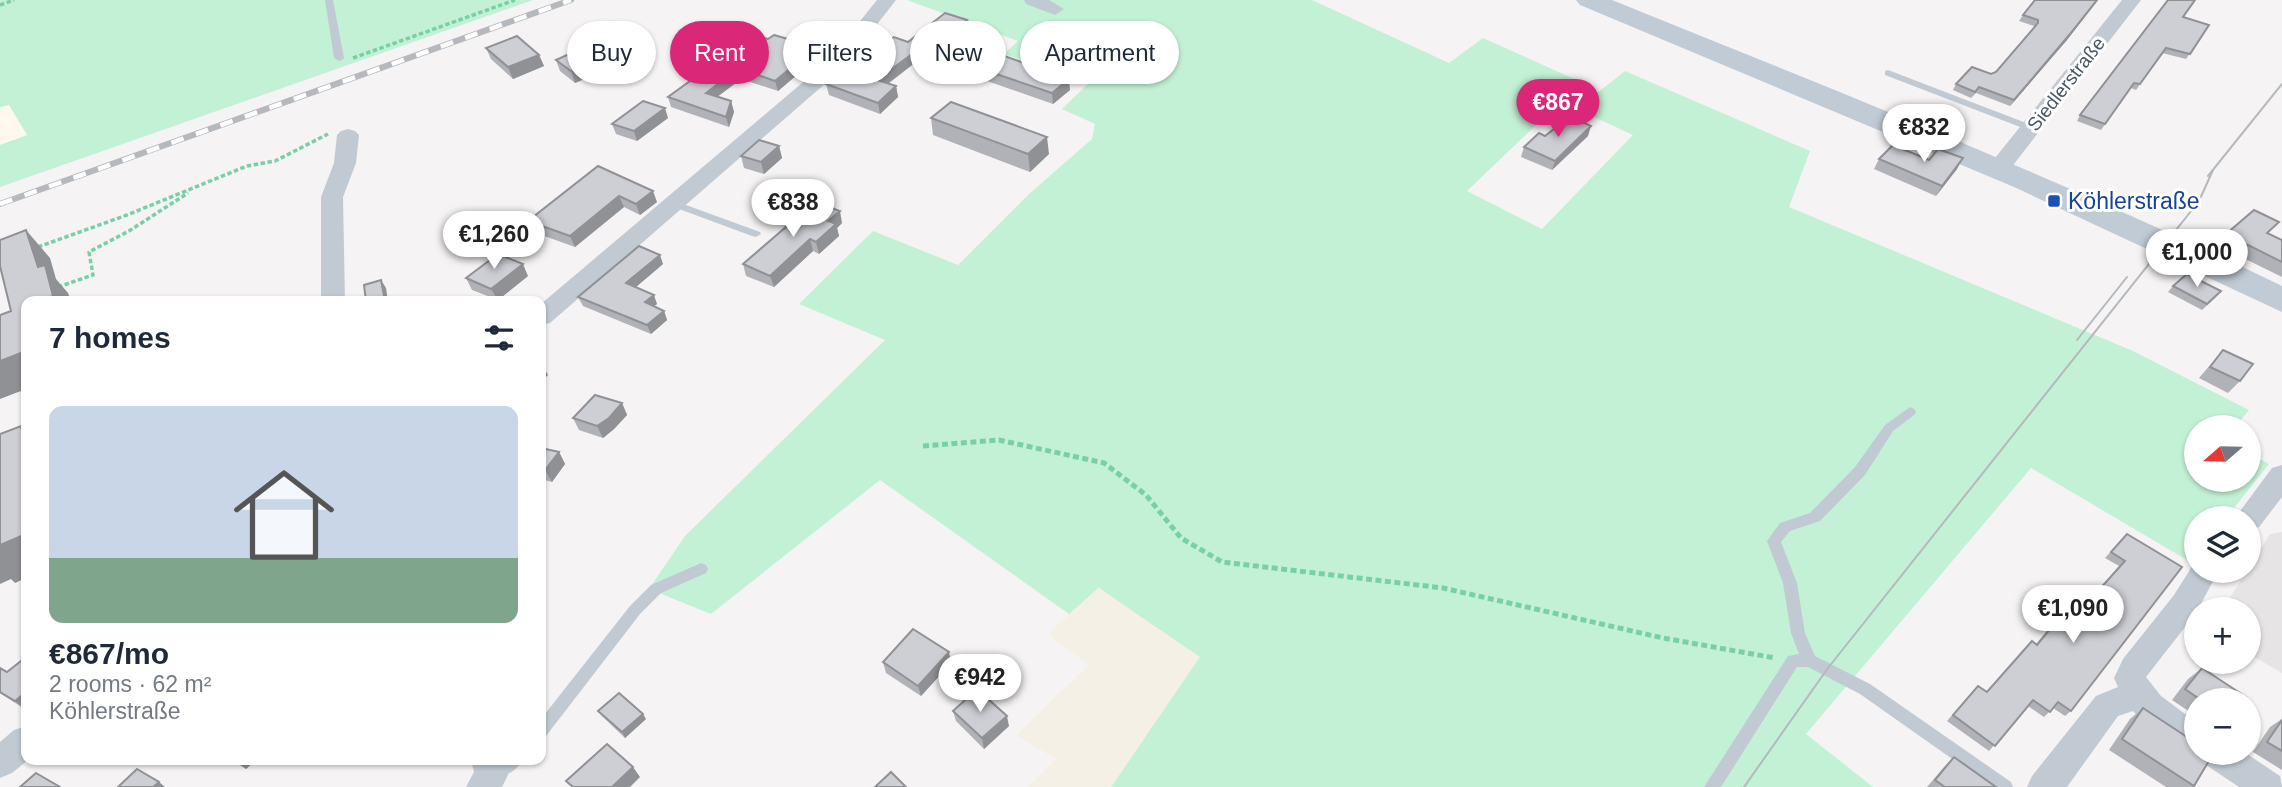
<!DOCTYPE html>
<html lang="en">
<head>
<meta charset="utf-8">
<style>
	body { margin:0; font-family:Helvetica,sans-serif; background:#f6f6f7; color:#1f2937; height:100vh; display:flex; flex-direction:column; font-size:26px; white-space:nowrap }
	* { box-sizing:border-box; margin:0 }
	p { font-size:23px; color:#747a83 }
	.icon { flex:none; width:38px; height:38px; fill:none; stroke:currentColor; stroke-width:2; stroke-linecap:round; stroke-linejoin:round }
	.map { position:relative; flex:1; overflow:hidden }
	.panel { position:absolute; left:21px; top:296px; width:525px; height:469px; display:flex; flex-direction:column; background:#fff; border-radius:14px; box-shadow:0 2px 5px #0004 }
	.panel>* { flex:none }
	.top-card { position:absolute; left:567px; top:21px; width:665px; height:63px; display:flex; gap:14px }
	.needle { width:46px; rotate:250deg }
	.fabs { position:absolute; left:2184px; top:415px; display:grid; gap:14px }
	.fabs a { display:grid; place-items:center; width:77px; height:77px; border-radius:50%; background:#fff; box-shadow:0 2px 5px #0004; font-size:35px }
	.price { position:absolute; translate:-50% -60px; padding:0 16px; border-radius:24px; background:#fff; color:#222; font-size:23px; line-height:46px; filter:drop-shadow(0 2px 4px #0008) }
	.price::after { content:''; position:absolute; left:50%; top:42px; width:21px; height:16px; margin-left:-10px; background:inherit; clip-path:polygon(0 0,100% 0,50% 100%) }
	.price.selected { background:#db2777; color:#fff }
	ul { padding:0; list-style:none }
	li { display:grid; align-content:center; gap:14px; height:371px; padding:0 28px }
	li+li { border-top:2px solid #e0e1e3 }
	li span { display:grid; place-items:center; height:217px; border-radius:14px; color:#555 }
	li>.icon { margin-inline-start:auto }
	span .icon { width:126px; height:126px; fill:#fffc; stroke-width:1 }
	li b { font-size:30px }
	h2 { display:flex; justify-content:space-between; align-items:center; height:84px; padding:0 28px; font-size:30px }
	.pill { padding:0 24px; border-radius:32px; background:#fff; box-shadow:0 2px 5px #0004; font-size:24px; line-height:63px }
	.pill.selected { background:#db2777; color:#fff }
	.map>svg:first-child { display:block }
</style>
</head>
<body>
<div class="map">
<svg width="2282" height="787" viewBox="0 0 2282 787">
	<rect width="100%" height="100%" fill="#f5f3f3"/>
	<!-- commercial -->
	<polygon fill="#fdf9ef" points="9,104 28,135 0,145 0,107"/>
	<!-- education -->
	<polygon fill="#e6e4e5" points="2282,532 2282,673 2249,654 2249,609 2223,609 2270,534"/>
	<!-- green -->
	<g fill="#c3f1d5">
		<polygon points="0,0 533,0 0,187 0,145 27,135 9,105 0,107"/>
		<polygon points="907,0 1312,0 1449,63 1483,38 1581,82 1467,191 1542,229 1633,135 1577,109 1625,71 1810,151 1789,207 2133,351 2249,410 2235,427 2196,427 2196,480 2249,480 2249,453 2269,464 2226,518 2196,518 2196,557 2192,563 2031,468 1806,734 1873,787 1111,787 1199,657 1099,588 1069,614 880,480 711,614 649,589 685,536 885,340 799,304 873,231 958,265 1029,194 1092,139 1095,124 1062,109 1089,83 1004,54 1018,41"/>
	</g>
	<!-- sand -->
	<polygon fill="#f5f0e5" points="1098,588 1200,657 1111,787 1028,787 1056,759 1016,735 1089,665 1048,634"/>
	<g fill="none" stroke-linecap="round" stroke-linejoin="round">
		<!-- path-far1 -->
		<g stroke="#7ad0a6" stroke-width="3.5" stroke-dasharray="4.5 2.5" stroke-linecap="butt">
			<polyline points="0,5 14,0"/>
			<polyline points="353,58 515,0"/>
			<polyline points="38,247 127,215 247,166 275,161 328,134"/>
			<polyline points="58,287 93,275 89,252 129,231 188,193"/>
		</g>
		<!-- path -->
		<polyline stroke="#7ad0a6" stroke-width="5" stroke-dasharray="6 3.5" stroke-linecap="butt" points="923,446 999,440 1104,463 1146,495 1181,538 1222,562 1443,588 1663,638 1775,658"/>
		<!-- lane -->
		<g fill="#c1cad2" fill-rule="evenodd">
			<polygon points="325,0 333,0 344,58 342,60 339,61 334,58"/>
			<polygon points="1888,70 2034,126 2036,128 2031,131 2028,130 1885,75 1885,71"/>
			<polygon points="675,201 760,232 761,234 756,237 752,236 671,206 670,204 671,202"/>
			<polygon points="1910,407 1914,409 1916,412 1914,415 1893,431 1865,475 1820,521 1790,531 1781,542 1797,583 1805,633 1815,656 1870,684 2011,782 2013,787 1992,787 1860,694 1808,667 1797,667 1721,787 1704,787 1788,656 1799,654 1791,633 1783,583 1767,541 1780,523 1810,513 1855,467 1885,425"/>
			<polygon points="701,563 706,565 708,569 706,573 661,593 640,614 546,736 541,738 541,719 630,606 651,585"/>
			<path d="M502,760h21c-5,10 -21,18 -31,22l-6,-2 -2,-5 2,-5z"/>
		</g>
		<!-- street -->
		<g fill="#c1cad2" fill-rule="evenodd">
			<polygon points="877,0 896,0 842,69 550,323 541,325 541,304 828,61"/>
			<polygon points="1024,0 1049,0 1064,9 1055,15 1026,4"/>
			<polygon points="2122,0 2141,0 2007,173 1991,173 1988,168 1991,163"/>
			<polygon points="348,129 355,131 359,135 356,163 343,197 345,301 321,301 321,197 334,163 337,135 341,131"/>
			<polygon points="2282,465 2282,497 2259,527 2249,530 2249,518 2235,518 2272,468"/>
			<path d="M2196,560v10h23l-23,43 -50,64 15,19 35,26v30h48l36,24 2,11h-43l-36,-24 -4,-9c-18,1 -53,-29 -66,-43l-15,5 -51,71h-40l5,-11 64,-80 22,-9 -4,-9 9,-19 51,-64z"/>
			<polygon points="26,726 26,760 28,760 12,773 0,778 0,742 14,730"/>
			<polygon points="471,760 505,760 508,775 502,787 466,787 474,772"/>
		</g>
		<!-- secondary -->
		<path fill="#c1cbd6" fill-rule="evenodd" d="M1576,0h36c225,91 451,180 670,286v26l-268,-125 -434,-182z"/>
		<!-- tram -->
		<g stroke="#b5b8bd" stroke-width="2">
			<polyline points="2208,176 2282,84"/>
			<polyline points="2077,340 2127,277"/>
			<polyline points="1744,787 1828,668 2199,201 2213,170"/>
		</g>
		<!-- rail casing -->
		<g stroke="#b5b8bd" stroke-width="6">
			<polyline id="rail" points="0,204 571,0"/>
		</g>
		<!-- rail -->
		<use href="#rail" stroke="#fff" stroke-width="4.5" stroke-dasharray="13" stroke-linecap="butt"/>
	</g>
	<!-- wall -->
	<g fill="#b0b2b7">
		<polygon points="2035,0 2067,40 2010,106 1976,93 1971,98 1953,90 1956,84 1996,72 2034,27 2034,26 2019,21 2023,15"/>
		<polygon points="2183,17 2209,25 2186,59 2162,53 2136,90 2131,88 2101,130 2077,121 2080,115"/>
		<polygon points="967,20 968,31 965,34 1000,46 1001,55 1070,90 1053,104 921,58 888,84 896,86 898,97 880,114 829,95 826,84 908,42"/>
		<polygon points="486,48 539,55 544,66 513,79 491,59"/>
		<polygon points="742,54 818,57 778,91 741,79 717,97 731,101 734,112 729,127 671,107 668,97 699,74 698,72 700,70 699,64"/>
		<polygon points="556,60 594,61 598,73 575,83 560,71"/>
		<polygon points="668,118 637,141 616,134 612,124"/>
		<polygon points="931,118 1049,154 1030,172 933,135"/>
		<polygon points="1545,136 1588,136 1552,170 1521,157 1524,147"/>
		<polygon points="779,146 782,158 764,174 744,168 741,156"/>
		<polygon points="1879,159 1957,169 1936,196 1874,169"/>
		<polygon points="598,166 657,202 640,215 624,207 575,247 533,232 528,221"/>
		<polygon points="842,223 837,228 839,236 819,254 813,251 774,287 746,276 743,264"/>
		<polygon points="2226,234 2269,234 2282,240 2282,277 2217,245"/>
		<polygon points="663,264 636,287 657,304 654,306 664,311 667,320 651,334 583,306 578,297"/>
		<polygon points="528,276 498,300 472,290 466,278"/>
		<polygon points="2173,286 2216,297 2202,310 2168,292"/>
		<polygon points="2223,350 2240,381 2228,393 2199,378"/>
		<polygon points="622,403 627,415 614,429 603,438 579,430 573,418"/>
		<polygon points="541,448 559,452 565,464 552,482 541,479"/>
		<polygon points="2127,534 2182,567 2071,711 2065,716 2053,708 2044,717 2028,706 1989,751 1947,721 1973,691 1986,692 2036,644 2066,609 2075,615 2079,612 2119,566 2105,558"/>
		<polygon points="26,657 26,710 0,693 0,668 7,672"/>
		<polygon points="883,662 951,663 921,696 886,673"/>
		<polygon points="2202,668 2244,700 2196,700 2196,716 2172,700 2188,679"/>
		<polygon points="2143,708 2194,786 2193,787 2166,787 2109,750 2130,719"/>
		<polygon points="598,711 646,719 625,738 602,716"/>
		<polygon points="953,711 1009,726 984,749 956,721"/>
		<polygon points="2282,719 2282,770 2253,752 2270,727"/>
		<polygon points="1954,757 1996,787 1927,787 1944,767"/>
		<polygon points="231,760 256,760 246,769"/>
	</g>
	<!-- shaded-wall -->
	<g fill="#909195">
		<polygon points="2097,0 2098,0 2067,40 2010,106 2014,100"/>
		<polygon points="967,20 968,31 956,41 955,30"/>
		<polygon points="1000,46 1001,57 993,52"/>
		<polygon points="816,47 818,57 778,91 775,81"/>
		<polygon points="920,48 921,58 878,91 877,80"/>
		<polygon points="539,55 544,66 513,79 508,67"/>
		<polygon points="594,61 598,73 575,83 571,71"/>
		<polygon points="738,68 741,79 709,103 706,93"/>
		<polygon points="1069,79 1070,90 1053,104 1052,93"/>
		<polygon points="896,86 898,97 880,114 878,103"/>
		<polygon points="731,101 734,112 729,127 726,117"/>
		<polygon points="665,108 668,118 637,141 634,131"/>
		<polygon points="1591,126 1588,136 1552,170 1555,161"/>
		<polygon points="1047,137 1049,154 1030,172 1028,154"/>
		<polygon points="779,146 782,158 764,174 761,162"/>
		<polygon points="1963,158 1957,169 1936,196 1942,186"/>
		<polygon points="653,191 657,202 640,215 636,204"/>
		<polygon points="619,196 624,207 575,247 570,236"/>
		<polygon points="840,211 842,223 837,228 839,236 819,254 816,242 828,221"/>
		<polygon points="26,230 50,258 56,279 68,293 71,301 38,301 38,267"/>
		<polygon points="810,239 813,251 774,287 770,276"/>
		<polygon points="660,255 663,264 630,292 626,283"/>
		<polygon points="523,264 528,276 498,300 491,289"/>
		<polygon points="381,280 386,288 388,301 385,301"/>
		<polygon points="654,295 657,304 648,311 645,302"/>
		<polygon points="664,311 667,320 651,334 647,325"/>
		<polygon points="26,351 26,389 0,399 0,361"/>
		<polygon points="542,364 548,375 541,382 541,365"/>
		<polygon points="622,403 627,415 614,429 603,438 597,426"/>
		<polygon points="21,426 26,431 26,441 24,439"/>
		<polygon points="559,452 565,464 552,482 545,470"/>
		<polygon points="26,534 26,578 15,583 11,579 0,584 0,545"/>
		<polygon points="949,652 951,663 921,696 918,686"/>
		<polygon points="26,692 26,710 15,701"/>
		<polygon points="643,714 646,719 625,738 622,732"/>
		<polygon points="1007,716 1009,726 984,749 982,738"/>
		<polygon points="235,760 256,760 246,769"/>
		<polygon points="633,767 640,777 630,787 612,787"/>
		<polygon points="159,782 165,787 153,787"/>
	</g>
	<!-- building -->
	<g fill="#cdcfd5" stroke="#909195" stroke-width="2">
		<polygon points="2035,0 2097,0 2070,34 2014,100 1979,87 1975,92 1956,84 1972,67 1991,74 1996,72 2038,23 2038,20 2023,15"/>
		<polygon points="2168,0 2195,0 2183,17 2209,25 2190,54 2166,48 2140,84 2134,83 2105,124 2080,115"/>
		<polygon points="945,13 967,20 955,30 1000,46 993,52 1069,79 1052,93 920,48 877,80 896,86 878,103 826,84 894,37 908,42"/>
		<polygon points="774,35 816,47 775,81 738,68 706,93 731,101 726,117 668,97 701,73 698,72 705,66 699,64 721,48 742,54 764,38 768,39"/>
		<polygon points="517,36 539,55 508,67 486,48"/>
		<polygon points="578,50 594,61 571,71 556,60"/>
		<polygon points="643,101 665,108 634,131 612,124"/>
		<polygon points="951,102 1047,137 1028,154 931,118"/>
		<polygon points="1570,116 1591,126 1555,161 1524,147 1539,133 1545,136"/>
		<polygon points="759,140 779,146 761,162 741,156"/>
		<polygon points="1893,145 1929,160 1938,149 1963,158 1942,186 1879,159"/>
		<polygon points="598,166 653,191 636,204 619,196 570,236 528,221"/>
		<polygon points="815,202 840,211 828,221 836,224 816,242 810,239 770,276 743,264"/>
		<polygon points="2254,210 2279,222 2267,233 2282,240 2282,262 2226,234"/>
		<polygon points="26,230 38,267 45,265 53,296 38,301 26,301 26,351 0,361 0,315 11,311 0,266 0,240"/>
		<polygon points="639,246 660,255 626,283 654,295 645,302 664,311 647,325 578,297"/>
		<polygon points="498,254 523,264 491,289 466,278"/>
		<polygon points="2187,274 2221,291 2207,304 2173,286"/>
		<polygon points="381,280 385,301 366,301 364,285"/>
		<polygon points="2223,350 2253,364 2240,381 2210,367"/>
		<polygon points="595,395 622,403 609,418 597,426 573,418"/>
		<polygon points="21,426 24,439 26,438 26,534 0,545 0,434"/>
		<polygon points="541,448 559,452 545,470 541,469"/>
		<polygon points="2127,534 2182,567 2071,711 2058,702 2050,712 2033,700 1995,746 1953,715 1978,686 1987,692 2032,641 2037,645 2066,609 2075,615 2081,610 2125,561 2111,552"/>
		<polygon points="913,629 949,652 918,686 883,662"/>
		<polygon points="26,657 26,692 15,701 0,692 0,668 7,672"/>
		<polygon points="2202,668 2246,697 2244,700 2201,700 2185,689"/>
		<polygon points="977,689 1007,716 982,738 953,711"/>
		<polygon points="619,693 643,714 622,732 598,711"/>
		<polygon points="2143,708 2196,743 2196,752 2211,752 2213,754 2194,786 2122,739"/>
		<polygon points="2282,720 2282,751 2267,742"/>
		<polygon points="607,744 633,767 612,787 573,787 566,781"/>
		<polygon points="1954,757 1996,787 1945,787 1935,780"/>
		<polygon points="137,769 159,782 153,787 118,787"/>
		<polygon points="891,772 906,787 875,787"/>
		<polygon points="36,773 60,787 20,787"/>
	</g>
	<!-- markers -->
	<rect fill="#1a4fb4" stroke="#fff" stroke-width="2.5" x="2047" y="194" width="14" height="14" rx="3.5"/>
	<g text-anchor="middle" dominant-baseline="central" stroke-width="6" stroke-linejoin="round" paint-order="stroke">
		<!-- far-street labels -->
		<g font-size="19" fill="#4a5661" stroke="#fff">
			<text transform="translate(2066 84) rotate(-52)">Siedlerstraße</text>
		</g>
		<!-- transit labels -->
		<g font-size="23" fill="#164399" stroke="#fff" text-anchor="start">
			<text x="2068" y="201">Köhlerstraße</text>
		</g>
	</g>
</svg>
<div class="fabs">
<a><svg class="needle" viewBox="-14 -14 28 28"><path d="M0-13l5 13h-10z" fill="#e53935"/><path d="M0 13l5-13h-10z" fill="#747a83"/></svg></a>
<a><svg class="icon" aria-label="layers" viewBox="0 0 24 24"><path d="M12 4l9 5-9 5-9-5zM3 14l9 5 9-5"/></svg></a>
<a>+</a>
<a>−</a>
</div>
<b class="price selected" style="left:1558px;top:139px">€867</b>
<b class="price" style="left:1924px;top:164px">€832</b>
<b class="price" style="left:793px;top:239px">€838</b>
<b class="price" style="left:494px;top:271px">€1,260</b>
<b class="price" style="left:2197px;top:289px">€1,000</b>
<b class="price" style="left:2073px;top:645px">€1,090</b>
<b class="price" style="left:980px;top:714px">€942</b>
<div class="top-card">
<a class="pill">Buy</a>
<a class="pill selected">Rent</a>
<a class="pill">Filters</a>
<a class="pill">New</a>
<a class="pill">Apartment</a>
</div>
<section class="panel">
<h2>7 homes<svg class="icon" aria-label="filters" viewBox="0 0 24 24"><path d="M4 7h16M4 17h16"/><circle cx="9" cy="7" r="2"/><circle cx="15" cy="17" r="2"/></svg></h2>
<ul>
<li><span style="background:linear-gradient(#c9d6e8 70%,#7fa58c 0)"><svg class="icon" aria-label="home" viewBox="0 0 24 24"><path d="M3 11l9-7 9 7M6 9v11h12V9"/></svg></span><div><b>€867/mo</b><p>2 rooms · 62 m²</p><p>Köhlerstraße</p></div></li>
</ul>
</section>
</div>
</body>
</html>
